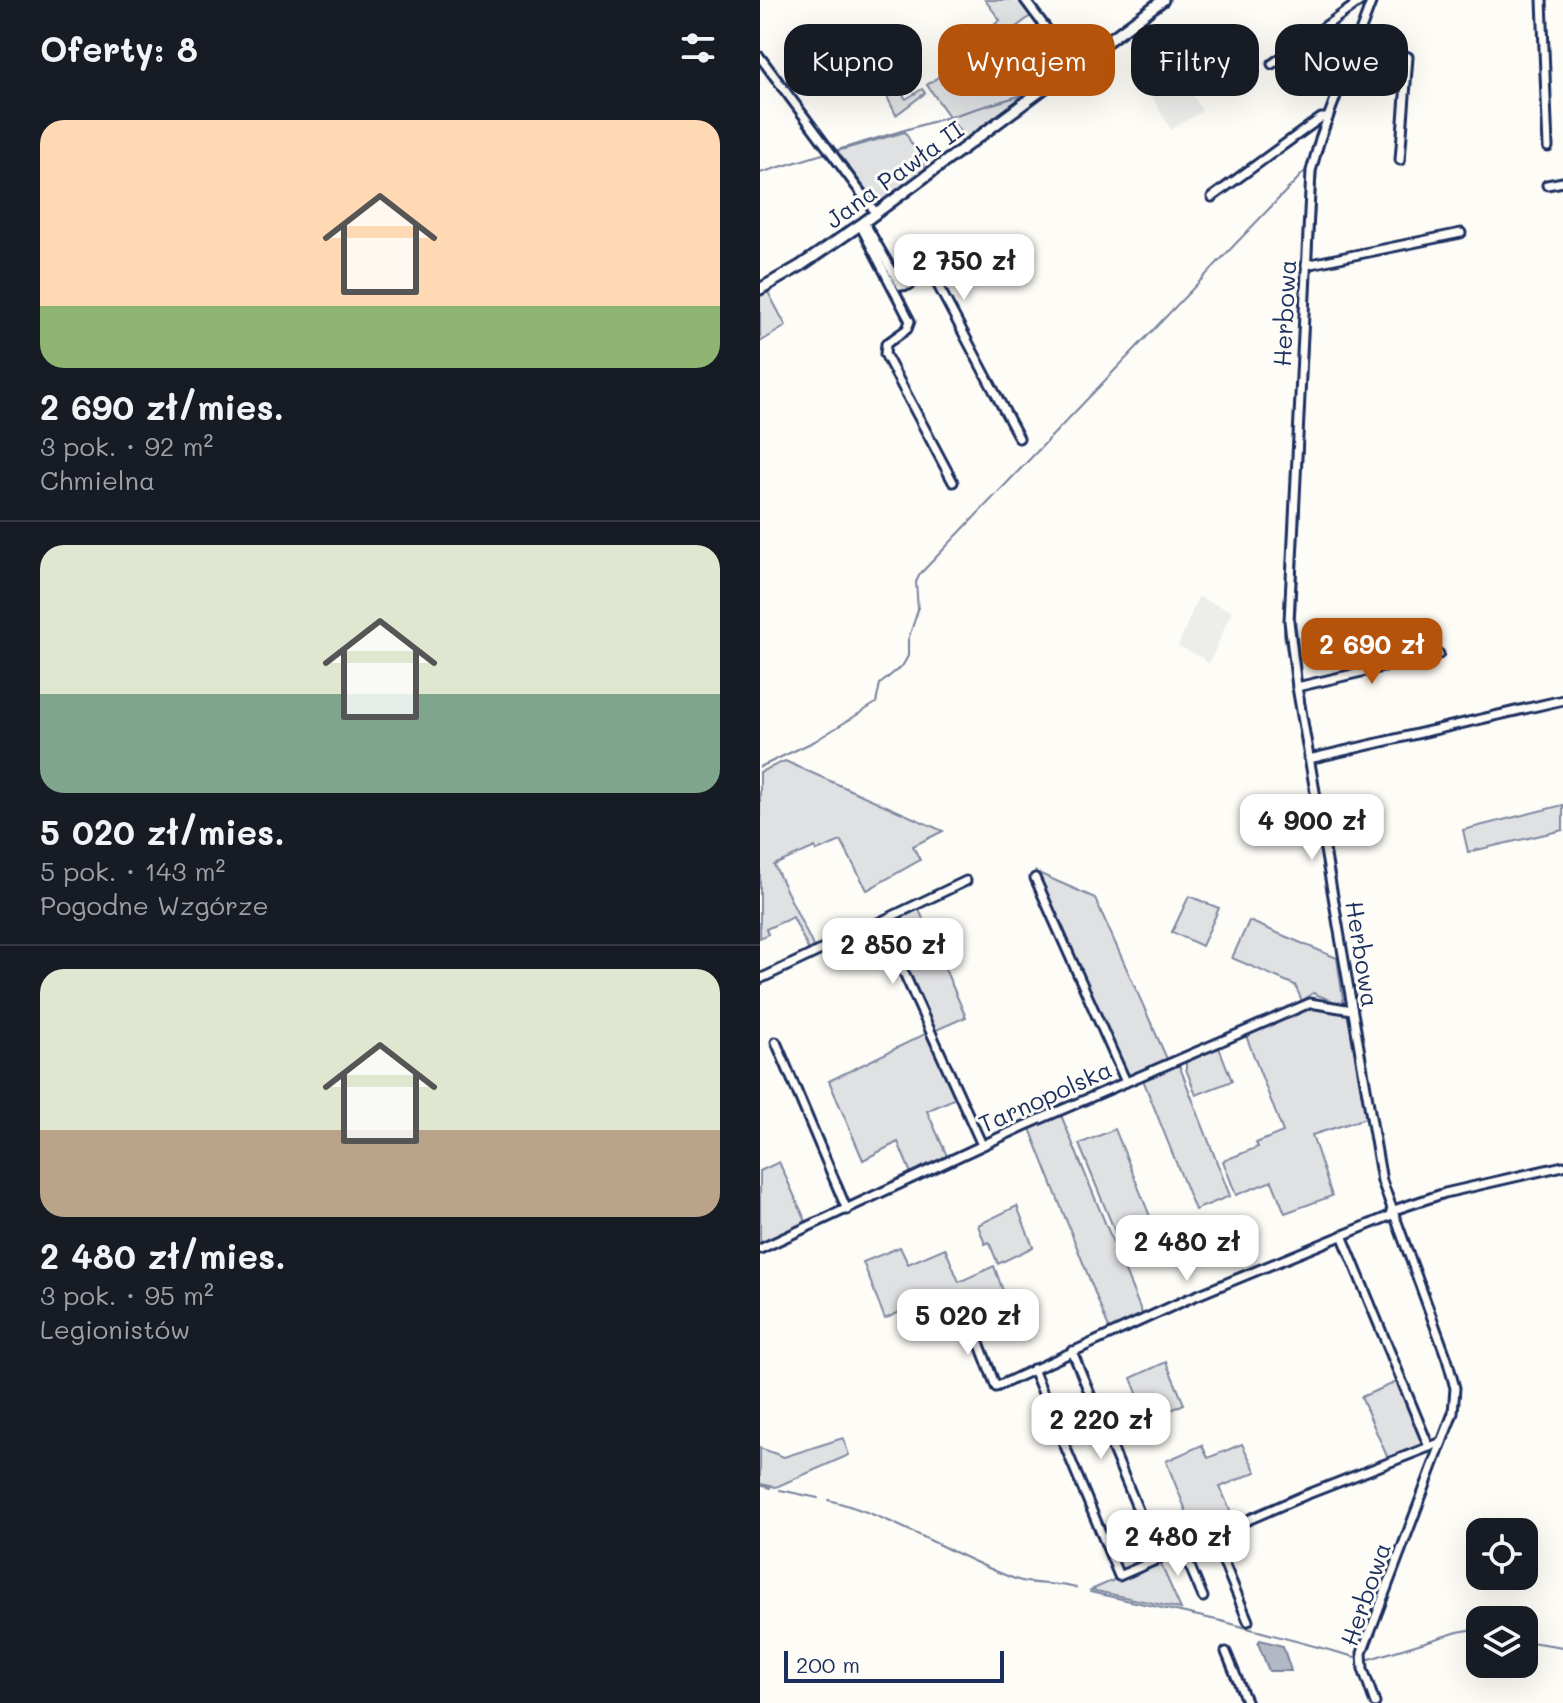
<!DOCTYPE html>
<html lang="pl">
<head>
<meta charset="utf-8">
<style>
	body { margin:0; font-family:Mali,sans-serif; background:#242831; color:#f1f3f6; height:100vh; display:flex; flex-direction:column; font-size:30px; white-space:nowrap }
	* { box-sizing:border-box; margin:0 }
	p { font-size:26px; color:#9ea1a6 }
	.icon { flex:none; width:44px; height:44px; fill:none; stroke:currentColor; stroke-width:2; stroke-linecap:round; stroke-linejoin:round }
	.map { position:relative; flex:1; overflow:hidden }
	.panel { display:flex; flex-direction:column; background:#171b24; width:760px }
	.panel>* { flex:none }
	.hud { position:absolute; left:24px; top:24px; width:658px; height:72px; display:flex; gap:16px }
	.controls { position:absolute; left:706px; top:1518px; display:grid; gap:16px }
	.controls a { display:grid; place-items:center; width:72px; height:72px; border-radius:16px; background:#171b24; box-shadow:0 8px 32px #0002; font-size:40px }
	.scale { position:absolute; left:24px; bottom:20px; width:220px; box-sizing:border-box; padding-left:8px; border:4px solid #1b2f5e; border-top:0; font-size:22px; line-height:28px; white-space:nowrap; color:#1b2f5e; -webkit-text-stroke:6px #fdfcf7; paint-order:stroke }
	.price { position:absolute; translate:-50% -68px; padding:0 18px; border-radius:16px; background:#fff; color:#222; font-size:26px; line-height:52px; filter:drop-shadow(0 2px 4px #0008) }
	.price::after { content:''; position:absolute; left:50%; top:48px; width:24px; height:18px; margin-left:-12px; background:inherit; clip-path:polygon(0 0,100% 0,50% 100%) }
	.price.active { background:#b45309; color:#fff }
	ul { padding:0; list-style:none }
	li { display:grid; align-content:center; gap:16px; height:424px; padding:0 40px }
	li+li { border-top:2px solid #363941 }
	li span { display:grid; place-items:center; height:248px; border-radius:24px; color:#555 }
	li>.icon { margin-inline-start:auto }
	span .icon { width:144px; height:144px; fill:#fffc; stroke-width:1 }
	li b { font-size:34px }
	h2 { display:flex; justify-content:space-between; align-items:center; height:96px; padding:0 40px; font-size:34px }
	.tag { padding:0 28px; border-radius:24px; background:#171b24; box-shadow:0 8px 32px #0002; font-size:28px; line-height:72px }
	.tag.active { background:#b45309; color:#fff }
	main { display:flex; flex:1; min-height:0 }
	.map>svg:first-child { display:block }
</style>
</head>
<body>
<main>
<section class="panel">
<h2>Oferty: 8<svg class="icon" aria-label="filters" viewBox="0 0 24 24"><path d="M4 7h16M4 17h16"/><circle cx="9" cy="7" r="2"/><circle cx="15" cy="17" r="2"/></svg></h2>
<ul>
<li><span style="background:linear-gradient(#ffd9b3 75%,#8fb573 0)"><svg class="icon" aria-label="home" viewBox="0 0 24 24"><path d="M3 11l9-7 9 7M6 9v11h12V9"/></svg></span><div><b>2 690 zł/mies.</b><p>3 pok. · 92 m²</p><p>Chmielna</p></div></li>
<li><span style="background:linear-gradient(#dfe7d0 60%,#7fa58c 0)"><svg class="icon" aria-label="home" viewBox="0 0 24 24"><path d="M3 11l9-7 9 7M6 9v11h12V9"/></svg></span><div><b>5 020 zł/mies.</b><p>5 pok. · 143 m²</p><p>Pogodne Wzgórze</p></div></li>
<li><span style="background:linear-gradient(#dfe7d0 65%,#b9a48a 0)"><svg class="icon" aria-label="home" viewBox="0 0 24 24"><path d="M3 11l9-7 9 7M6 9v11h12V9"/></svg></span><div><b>2 480 zł/mies.</b><p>3 pok. · 95 m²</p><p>Legionistów</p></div></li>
</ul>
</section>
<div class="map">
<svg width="803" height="1703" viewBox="0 0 803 1703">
	<rect width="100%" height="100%" fill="#fdfcf7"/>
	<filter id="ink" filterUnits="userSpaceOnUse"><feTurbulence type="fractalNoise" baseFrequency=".0125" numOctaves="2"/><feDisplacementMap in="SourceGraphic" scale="16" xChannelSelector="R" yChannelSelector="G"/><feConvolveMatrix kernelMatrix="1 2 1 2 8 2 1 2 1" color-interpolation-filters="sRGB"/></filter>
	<g filter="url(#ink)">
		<!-- built -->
		<g fill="#edeeec">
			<polygon points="410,79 417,91 427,85 442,111 411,130 389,91"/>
			<polygon points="438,597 472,611 449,664 441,657 418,646"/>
		</g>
		<!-- green -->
		<g fill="#e0e1e3" stroke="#7e88a0" stroke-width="2">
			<polygon points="225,0 261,0 272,15 235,43 265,92 262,97 205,139 167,85 192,67 190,63 240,20"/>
			<polygon points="125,40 138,57 123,68 146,99 162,89 165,93 136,115 118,78 102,57"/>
			<polygon points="145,132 166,169 122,201 114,200 77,151"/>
			<polygon points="8,292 26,326 0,342 0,296"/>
			<polygon points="25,761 183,831 153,846 160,860 107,890 81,841 57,851 55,847 14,865 55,950 50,953 33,917 6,929 8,934 0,938 0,772"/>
			<polygon points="803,805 803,830 708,852 703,830"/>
			<polygon points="276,872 335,898 408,1061 372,1077 367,1075"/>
			<polygon points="429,896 459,908 442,946 412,932"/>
			<polygon points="157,905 206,1017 174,1031 126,926 130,918"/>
			<polygon points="489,921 577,958 584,1006 553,993 542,1001 535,985 472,958"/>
			<polygon points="555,1007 588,1014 606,1118 552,1135 572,1196 525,1213 512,1181 476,1195 463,1161 498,1147 496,1143 523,1132 485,1033 540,1010"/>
			<polygon points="169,1032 198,1097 167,1111 188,1158 152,1176 138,1142 103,1160 69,1081"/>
			<polygon points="458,1045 472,1081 436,1095 426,1069 426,1061"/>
			<polygon points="416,1063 419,1065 470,1196 435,1210 382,1077"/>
			<polygon points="297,1113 301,1115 382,1313 380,1317 350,1331 269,1126"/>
			<polygon points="355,1129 395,1229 360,1244 319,1144"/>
			<polygon points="19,1162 48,1226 0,1247 0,1171"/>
			<polygon points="257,1206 273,1247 238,1264 229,1242 225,1244 218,1225"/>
			<polygon points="140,1247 148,1264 185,1248 199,1282 234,1266 249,1307 214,1323 206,1315 198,1295 165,1310 161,1302 125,1319 103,1262"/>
			<polygon points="406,1362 424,1404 388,1421 371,1378"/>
			<polygon points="639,1381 666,1446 629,1461 601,1397"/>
			<polygon points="374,1396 386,1425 352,1441 339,1412"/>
			<polygon points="83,1438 89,1455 16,1487 0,1484 0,1448 24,1457"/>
			<polygon points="482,1444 496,1472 460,1487 475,1522 437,1538 406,1461 442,1445 448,1458"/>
			<polygon points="399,1560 421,1609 331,1590"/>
		</g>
		<!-- water -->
		<polygon fill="#b3b8c5" stroke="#76819c" stroke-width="2" points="500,1640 523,1646 531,1671 509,1671 498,1643"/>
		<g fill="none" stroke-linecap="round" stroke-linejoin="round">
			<!-- stream -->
			<g stroke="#76819c" stroke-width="2">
				<polyline points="601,44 617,2"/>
				<polyline points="74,151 269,93"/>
				<polyline points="547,170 524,634 583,983"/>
				<polyline points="0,173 66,153"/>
				<polyline points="552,258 557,164 597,55"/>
				<polyline points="550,303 551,270"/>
				<polyline points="547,360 549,315"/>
				<polyline points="546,384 546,372"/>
				<polyline points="543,432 545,396"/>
				<polyline points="541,474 543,444"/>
				<polyline points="540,492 541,480"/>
				<polyline points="540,504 535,618 541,674"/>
				<polyline points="543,690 553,752"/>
				<polyline points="555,764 560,789"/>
				<polyline points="0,767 55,741 116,703 120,684 143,665 148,656 148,640 158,610 156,582 160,574 548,168"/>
				<polyline points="562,801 572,859"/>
				<polyline points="574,871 575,878"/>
				<polyline points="577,890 592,980"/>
				<polyline points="0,1485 10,1488"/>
				<polyline points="20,1490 58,1498"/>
				<path d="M68,1500c66,16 123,55 187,79 18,7 41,3 61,9"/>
				<polyline points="330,1592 461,1621 595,1657"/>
				<polyline points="764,1641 803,1647"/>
				<polyline points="606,1660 698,1632 720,1628"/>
			</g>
			<!-- minor casing -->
			<g stroke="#1b2f5e" stroke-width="13">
				<g id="minor">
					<polyline points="265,0 315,67"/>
					<polyline points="612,0 560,139 551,171 529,621 537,687 622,1181 687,1359 695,1388 693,1413 602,1653 603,1669 615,1703"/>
					<polyline points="782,0 788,147"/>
					<polyline points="594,48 639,53 648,57 640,160"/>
					<polyline points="0,57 116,213"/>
					<polyline points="512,64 602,0"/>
					<polyline points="787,185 803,182"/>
					<polyline points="452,197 551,125 561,118 568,118"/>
					<polyline points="104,222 141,286 149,285 168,272 172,274 259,438"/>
					<polyline points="100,225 150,321 147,329 126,344 125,354 193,482"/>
					<polyline points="546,265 701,233"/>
					<polyline points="537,687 679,654"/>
					<polyline points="549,759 803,700"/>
					<polyline points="275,878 366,1082"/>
					<polyline points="121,922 222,1145"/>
					<polyline points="0,979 206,881"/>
					<polyline points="16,1042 87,1210"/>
					<polyline points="631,1211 685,1193 803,1166"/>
					<polyline points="582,1235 669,1447"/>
					<polyline points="0,1249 264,1126 550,1003 592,1010"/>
					<polyline points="209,1316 236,1387 428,1299 632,1215"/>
					<polyline points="312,1351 398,1558"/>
					<polyline points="273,1369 359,1576 543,1496 682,1442"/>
					<polyline points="452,1534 488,1621"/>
					<polyline points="422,1548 443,1597"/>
					<polyline points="466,1652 487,1703"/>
				</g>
			</g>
			<!-- tertiary casing -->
			<g stroke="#1b2f5e" stroke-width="15">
				<polyline id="tertiary" points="0,289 40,266 100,225 403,0"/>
			</g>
			<!-- minor -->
			<use href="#minor" stroke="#fdfcf7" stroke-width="7"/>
			<!-- tertiary -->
			<use href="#tertiary" stroke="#fdfcf7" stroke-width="9"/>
		</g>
	</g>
	<g text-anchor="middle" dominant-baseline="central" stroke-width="6" stroke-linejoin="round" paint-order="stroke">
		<!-- street labels -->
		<g font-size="24" fill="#1b2f5e" stroke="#fdfcf7">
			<text transform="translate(134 174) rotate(-36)">Jana Pawła II</text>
			<text transform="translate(524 313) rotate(-87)">Herbowa</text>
			<text transform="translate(603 954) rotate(81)">Herbowa</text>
			<text transform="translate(285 1096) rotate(-24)">Tarnopolska</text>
			<text transform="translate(605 1594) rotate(-71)">Herbowa</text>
		</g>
	</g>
</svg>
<div class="controls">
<a><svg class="icon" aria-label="locate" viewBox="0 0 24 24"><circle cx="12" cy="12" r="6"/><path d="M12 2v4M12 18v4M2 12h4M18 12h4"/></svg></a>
<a><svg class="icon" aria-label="layers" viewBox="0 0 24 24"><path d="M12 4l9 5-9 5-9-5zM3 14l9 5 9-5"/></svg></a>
</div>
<div class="scale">200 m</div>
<b class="price" style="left:204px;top:302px">2 750 zł</b>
<b class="price active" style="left:612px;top:686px">2 690 zł</b>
<b class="price" style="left:552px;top:862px">4 900 zł</b>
<b class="price" style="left:133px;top:986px">2 850 zł</b>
<b class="price" style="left:427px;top:1283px">2 480 zł</b>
<b class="price" style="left:208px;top:1357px">5 020 zł</b>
<b class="price" style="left:341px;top:1461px">2 220 zł</b>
<b class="price" style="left:418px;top:1578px">2 480 zł</b>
<div class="hud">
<a class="tag">Kupno</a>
<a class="tag active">Wynajem</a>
<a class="tag">Filtry</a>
<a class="tag">Nowe</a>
</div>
</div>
</main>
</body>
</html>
